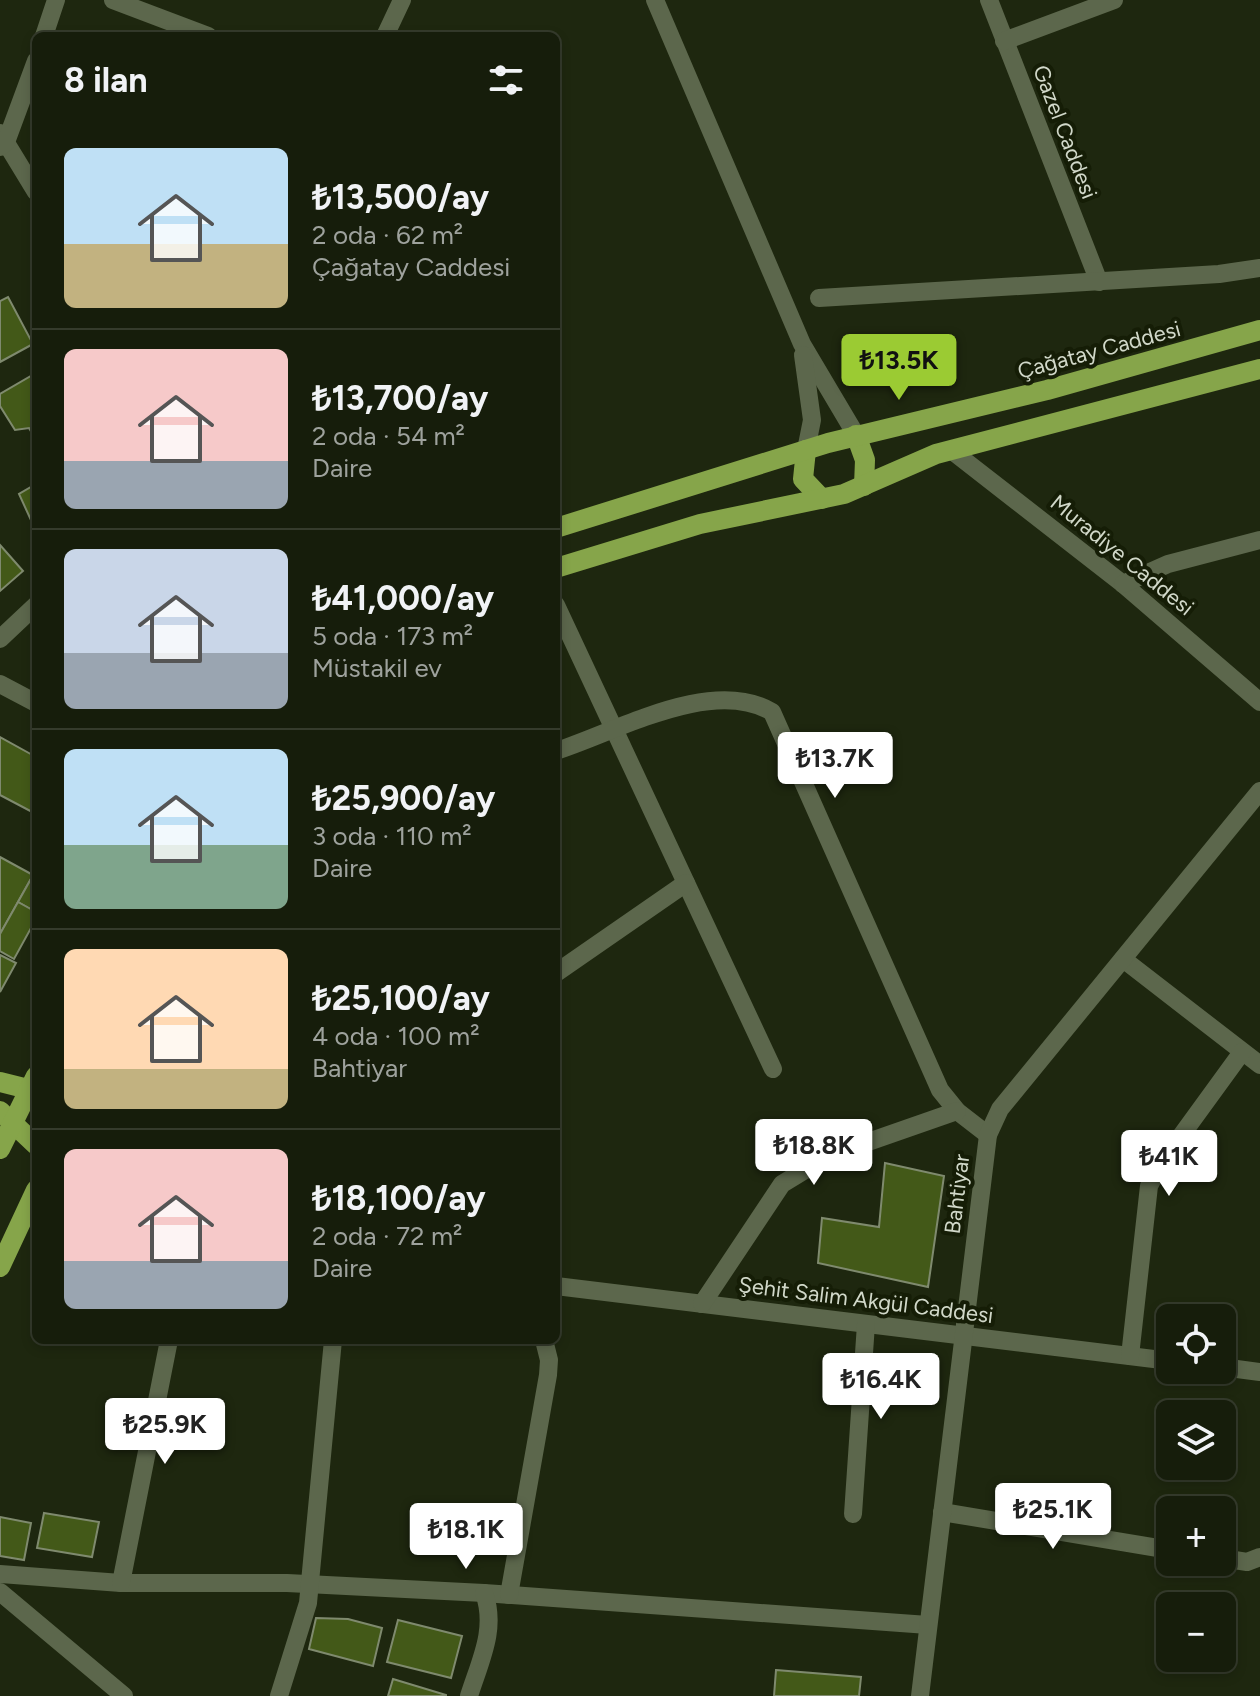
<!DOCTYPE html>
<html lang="tr">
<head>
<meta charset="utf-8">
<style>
	body { margin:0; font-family:Figtree,sans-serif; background:#232a19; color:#f1f3f6; height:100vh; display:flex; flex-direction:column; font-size:30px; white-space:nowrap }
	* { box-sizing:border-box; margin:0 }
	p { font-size:26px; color:#9ea29d }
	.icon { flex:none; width:44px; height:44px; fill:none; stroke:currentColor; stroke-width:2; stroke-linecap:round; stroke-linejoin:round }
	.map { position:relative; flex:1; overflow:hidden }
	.details { position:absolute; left:32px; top:32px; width:528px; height:1312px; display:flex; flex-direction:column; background:#161d0b; border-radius:12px; box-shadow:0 4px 12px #0003,0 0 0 2px #353b2c }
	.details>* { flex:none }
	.tools { position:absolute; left:1156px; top:1304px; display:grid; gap:16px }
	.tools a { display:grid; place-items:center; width:80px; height:80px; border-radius:12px; background:#161d0b; box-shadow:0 4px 12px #0003,0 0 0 2px #353b2c; font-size:40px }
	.price { position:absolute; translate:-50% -68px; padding:0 18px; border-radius:8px; background:#fff; color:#222; font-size:26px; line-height:52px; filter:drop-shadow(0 2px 4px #0008) }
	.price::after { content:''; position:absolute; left:50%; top:48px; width:24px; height:18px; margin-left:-12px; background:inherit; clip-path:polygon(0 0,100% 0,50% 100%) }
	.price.on { background:#9bcb33; color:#111 }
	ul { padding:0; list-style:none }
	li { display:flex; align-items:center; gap:24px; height:200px; padding:0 32px }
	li+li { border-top:2px solid #353b2c }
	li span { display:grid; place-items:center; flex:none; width:224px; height:160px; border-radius:12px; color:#555 }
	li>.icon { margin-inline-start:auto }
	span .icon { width:96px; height:96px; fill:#fffc; stroke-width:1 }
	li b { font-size:34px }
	h2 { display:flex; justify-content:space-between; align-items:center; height:96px; padding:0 32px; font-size:34px }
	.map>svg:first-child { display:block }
</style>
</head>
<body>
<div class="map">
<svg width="1260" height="1696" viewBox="0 0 1260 1696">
	<rect width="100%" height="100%" fill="#1e270f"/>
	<!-- building -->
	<g fill="#435918" stroke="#7f8a6e" stroke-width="2">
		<polygon points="8,297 33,344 0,362 0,301"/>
		<polygon points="36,373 36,440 29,428 15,430 0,406 0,394"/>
		<polygon points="36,484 36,531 19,494"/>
		<polygon points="0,545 23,571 0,591"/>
		<polygon points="0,737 36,757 36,814 0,795"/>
		<polygon points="0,857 33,875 0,934"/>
		<polygon points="36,870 36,912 18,902"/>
		<polygon points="18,902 36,912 36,919 14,959 0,951 0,934"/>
		<polygon points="0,955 16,963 0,992"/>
		<polygon points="885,1163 944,1176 928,1287 818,1263 822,1218 879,1227"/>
		<polygon points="44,1513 99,1522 92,1557 37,1548"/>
		<polygon points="0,1517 31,1523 24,1560 0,1556"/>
		<polygon points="316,1618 348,1619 382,1628 373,1666 309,1649"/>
		<polygon points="398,1620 462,1636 451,1678 387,1662"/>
		<polygon points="776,1670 861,1677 859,1696 774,1696"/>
		<polygon points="393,1679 446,1695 446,1696 388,1696"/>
	</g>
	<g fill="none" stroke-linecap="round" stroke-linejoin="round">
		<!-- minor -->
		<g stroke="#5c674c" stroke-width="18">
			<polyline points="113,0 208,36"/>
			<polyline points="655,0 802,344 856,435"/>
			<polyline points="989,0 1099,282"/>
			<polyline points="44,36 56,0"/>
			<polyline points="385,36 402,0"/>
			<polyline points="1004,41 1114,0"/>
			<polyline points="0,133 36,192"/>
			<polyline points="0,147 6,142 36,61"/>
			<polyline points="819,298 1219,274 1260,268"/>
			<polyline points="803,355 812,420 806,450"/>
			<polyline points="951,450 1123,584 1260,702"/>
			<polyline points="1123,584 1168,564 1260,540"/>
			<polyline points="556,605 773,1069"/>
			<polyline points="0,639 36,605"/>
			<polyline points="0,684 36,703"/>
			<path d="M556,751c60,-19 156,-75 216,-39l168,378 17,21 31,24"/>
			<polyline points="1123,959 1260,1065"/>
			<polyline points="556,973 686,883"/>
			<polyline points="556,1286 1170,1361"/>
			<polyline points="702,1304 782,1184 828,1156 957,1111"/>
			<polyline points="1130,1356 1149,1186 1162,1162 1242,1052"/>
			<polyline points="1222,1367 1260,1372"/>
			<polyline points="942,1512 1170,1550"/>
			<polyline points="853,1514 866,1324"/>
			<polyline points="1222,1558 1247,1562 1260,1557"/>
			<polyline points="0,1574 121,1583 287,1583 484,1593 928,1625"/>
			<polyline points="121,1583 169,1340"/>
			<polyline points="0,1592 124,1696"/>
			<polyline points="509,1595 548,1375 549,1360 544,1340"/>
			<polyline points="279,1696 308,1603 333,1340"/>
			<path d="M469,1696c11,-35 28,-67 15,-103"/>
			<polyline points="920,1696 988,1135 1000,1109 1260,791"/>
		</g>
		<!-- major -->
		<g stroke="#86a54a" stroke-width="20">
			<polyline points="856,435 865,460 864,486"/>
			<polyline points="806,450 803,479 822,499"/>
			<polyline points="556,528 828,443 1047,390 1260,330"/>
			<polyline points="556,568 700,524 844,494 936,454 1260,369"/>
			<polyline points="0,1082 36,1091"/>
			<polyline points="0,1111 36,1145"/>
			<polyline points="0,1149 36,1076"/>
			<polyline points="0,1267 36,1190"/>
		</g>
	</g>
	<g text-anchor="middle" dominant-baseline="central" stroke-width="8" stroke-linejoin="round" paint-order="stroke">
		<!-- street labels -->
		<g font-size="22" fill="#d1d8c9" stroke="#151d06">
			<text transform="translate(1065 132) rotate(69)">Gazel Caddesi</text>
			<text transform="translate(1099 350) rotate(-15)">Çağatay Caddesi</text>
			<text transform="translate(1122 555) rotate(39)">Muradiye Caddesi</text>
			<text transform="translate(957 1194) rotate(-83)">Bahtiyar</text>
			<text transform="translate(866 1300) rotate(7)">Şehit Salim Akgül Caddesi</text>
		</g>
	</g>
</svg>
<div class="tools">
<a><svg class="icon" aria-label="locate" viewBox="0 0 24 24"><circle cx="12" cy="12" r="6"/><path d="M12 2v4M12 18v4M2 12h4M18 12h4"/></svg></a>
<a><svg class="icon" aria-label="layers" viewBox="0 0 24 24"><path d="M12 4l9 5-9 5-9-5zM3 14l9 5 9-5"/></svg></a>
<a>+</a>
<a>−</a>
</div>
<b class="price on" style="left:899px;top:402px">₺13.5K</b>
<b class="price" style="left:835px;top:800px">₺13.7K</b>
<b class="price" style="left:814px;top:1187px">₺18.8K</b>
<b class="price" style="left:1169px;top:1198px">₺41K</b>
<b class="price" style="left:881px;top:1421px">₺16.4K</b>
<b class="price" style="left:165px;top:1466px">₺25.9K</b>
<b class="price" style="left:1053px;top:1551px">₺25.1K</b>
<b class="price" style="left:466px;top:1571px">₺18.1K</b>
<section class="details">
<h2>8 ilan<svg class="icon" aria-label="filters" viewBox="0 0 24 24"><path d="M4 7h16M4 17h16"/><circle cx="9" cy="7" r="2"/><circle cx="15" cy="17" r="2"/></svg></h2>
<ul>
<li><span style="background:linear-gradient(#bfe0f5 60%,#c2b280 0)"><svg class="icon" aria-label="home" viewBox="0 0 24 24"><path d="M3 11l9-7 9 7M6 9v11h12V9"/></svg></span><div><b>₺13,500/ay</b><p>2 oda · 62 m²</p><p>Çağatay Caddesi</p></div></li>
<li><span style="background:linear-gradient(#f6c9c9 70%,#9aa5b1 0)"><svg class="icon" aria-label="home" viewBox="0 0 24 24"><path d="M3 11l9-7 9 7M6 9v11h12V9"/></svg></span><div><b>₺13,700/ay</b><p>2 oda · 54 m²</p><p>Daire</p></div></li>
<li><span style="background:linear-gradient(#c9d6e8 65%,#9aa5b1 0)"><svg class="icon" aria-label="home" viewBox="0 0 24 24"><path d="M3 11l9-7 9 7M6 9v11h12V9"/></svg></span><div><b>₺41,000/ay</b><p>5 oda · 173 m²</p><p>Müstakil ev</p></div></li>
<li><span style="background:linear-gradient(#bfe0f5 60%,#7fa58c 0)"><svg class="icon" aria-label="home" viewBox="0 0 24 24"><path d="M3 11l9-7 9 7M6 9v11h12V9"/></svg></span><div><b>₺25,900/ay</b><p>3 oda · 110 m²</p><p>Daire</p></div></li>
<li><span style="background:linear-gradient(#ffd9b3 75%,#c2b280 0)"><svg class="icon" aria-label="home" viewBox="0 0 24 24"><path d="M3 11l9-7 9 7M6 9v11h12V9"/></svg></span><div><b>₺25,100/ay</b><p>4 oda · 100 m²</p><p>Bahtiyar</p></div></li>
<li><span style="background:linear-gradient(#f6c9c9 70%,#9aa5b1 0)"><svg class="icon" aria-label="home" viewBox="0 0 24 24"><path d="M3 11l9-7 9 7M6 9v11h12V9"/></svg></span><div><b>₺18,100/ay</b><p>2 oda · 72 m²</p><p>Daire</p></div></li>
</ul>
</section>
</div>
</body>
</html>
